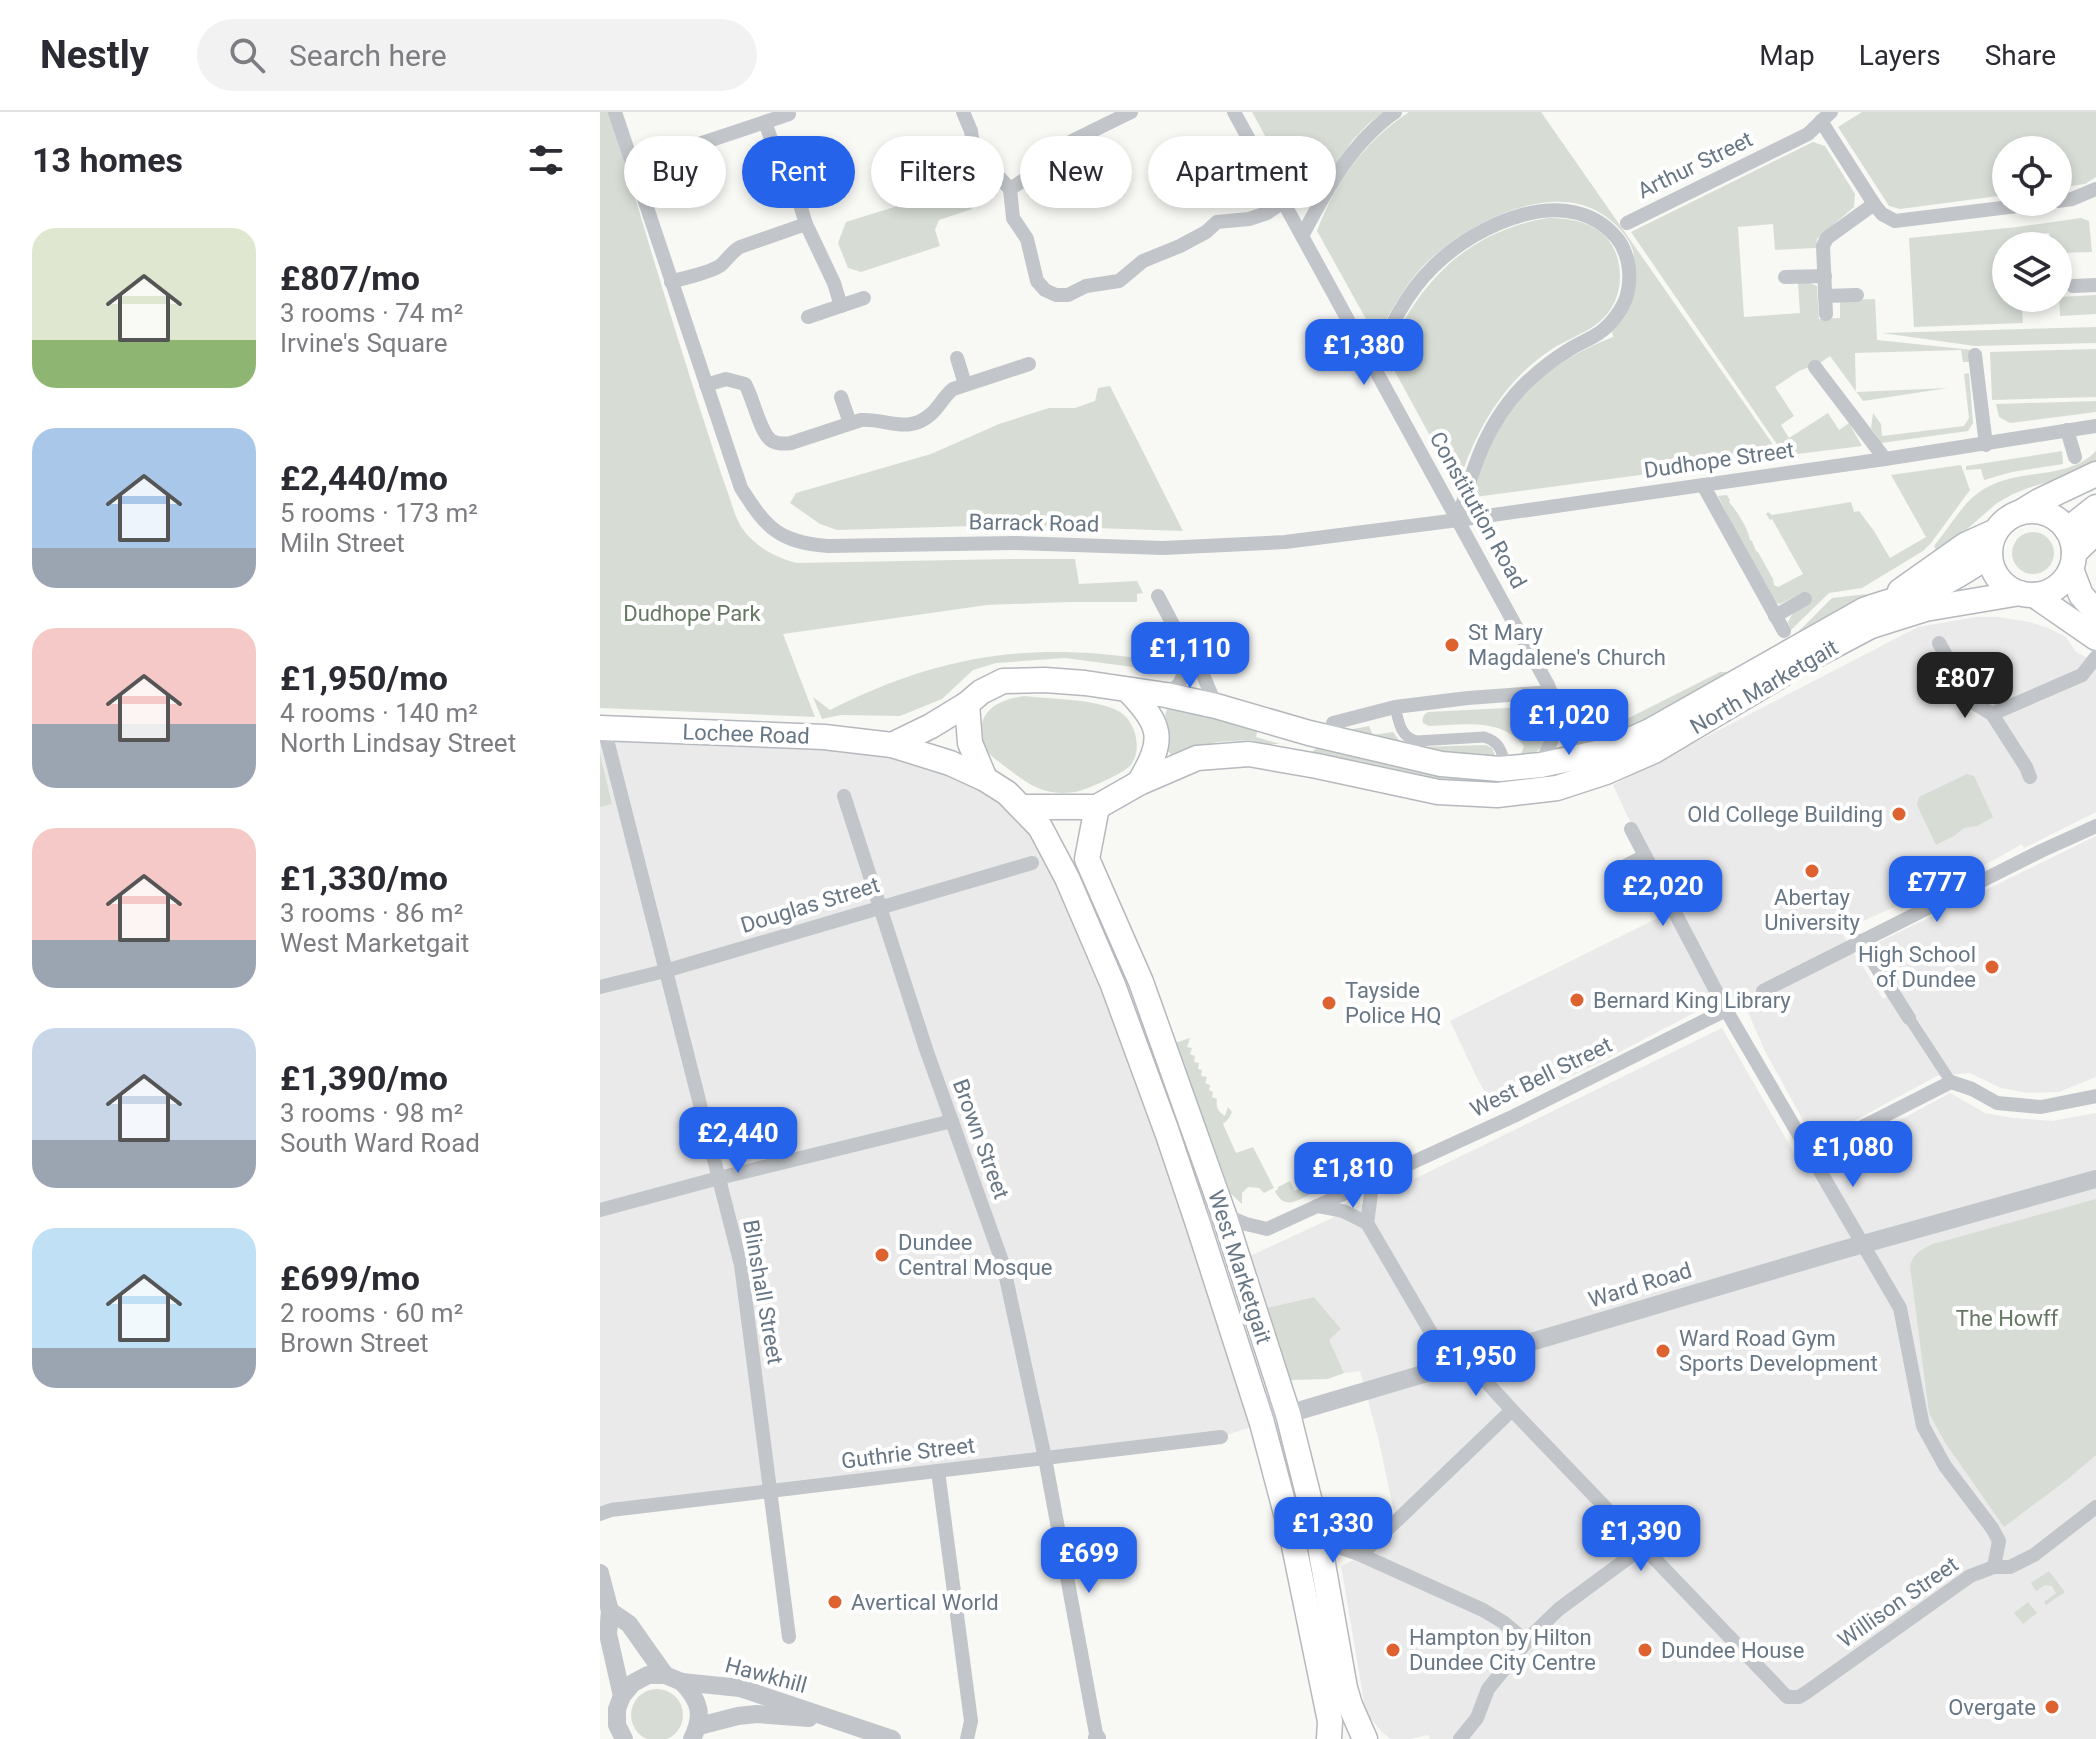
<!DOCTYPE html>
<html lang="en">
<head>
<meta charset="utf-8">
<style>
	body { margin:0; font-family:Roboto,sans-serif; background:#f2f2f3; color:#2b2b33; height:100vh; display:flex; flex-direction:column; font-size:30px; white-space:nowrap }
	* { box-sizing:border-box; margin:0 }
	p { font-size:26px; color:#7c7c81 }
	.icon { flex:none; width:44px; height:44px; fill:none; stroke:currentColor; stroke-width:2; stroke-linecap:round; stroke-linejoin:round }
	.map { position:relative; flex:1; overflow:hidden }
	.drawer { display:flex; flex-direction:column; background:#fff; width:600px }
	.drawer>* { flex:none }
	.hud { position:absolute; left:24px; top:24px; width:760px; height:72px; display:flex; gap:16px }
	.fabs { position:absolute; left:1392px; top:24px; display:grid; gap:16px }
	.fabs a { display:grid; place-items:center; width:80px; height:80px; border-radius:50%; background:#fff; box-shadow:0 4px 12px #0003; font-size:40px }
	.price { position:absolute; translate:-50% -68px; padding:0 18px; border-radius:16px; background:#2563eb; color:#fff; font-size:26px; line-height:52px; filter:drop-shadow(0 2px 4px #0008) }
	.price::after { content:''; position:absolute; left:50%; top:48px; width:24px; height:18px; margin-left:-12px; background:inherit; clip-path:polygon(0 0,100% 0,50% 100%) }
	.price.current { background:#222; color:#fff }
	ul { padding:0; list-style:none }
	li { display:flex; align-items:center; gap:24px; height:200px; padding:0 32px }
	li span { display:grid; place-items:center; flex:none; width:224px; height:160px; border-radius:24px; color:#555 }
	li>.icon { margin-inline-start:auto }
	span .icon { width:96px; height:96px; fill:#fffc; stroke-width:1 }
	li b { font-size:34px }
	h2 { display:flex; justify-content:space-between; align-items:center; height:96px; padding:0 32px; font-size:34px }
	.tag { padding:0 28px; border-radius:36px; background:#fff; box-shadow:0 4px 12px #0003; font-size:28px; line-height:72px }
	.tag.current { background:#2563eb; color:#fff }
	header { display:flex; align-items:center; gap:48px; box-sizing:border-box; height:112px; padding:0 40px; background:#fff; border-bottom:2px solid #e1e1e2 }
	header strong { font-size:38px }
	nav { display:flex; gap:44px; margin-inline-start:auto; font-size:28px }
	.search { width:560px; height:72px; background:#f2f2f3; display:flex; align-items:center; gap:20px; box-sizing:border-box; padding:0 28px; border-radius:44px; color:#7c7c81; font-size:30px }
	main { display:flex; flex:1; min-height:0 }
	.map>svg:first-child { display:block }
</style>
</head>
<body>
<header>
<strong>Nestly</strong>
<div class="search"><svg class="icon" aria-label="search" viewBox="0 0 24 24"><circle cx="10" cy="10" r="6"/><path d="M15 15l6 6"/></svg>Search here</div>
<nav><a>Map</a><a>Layers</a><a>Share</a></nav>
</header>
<main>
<section class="drawer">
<h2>13 homes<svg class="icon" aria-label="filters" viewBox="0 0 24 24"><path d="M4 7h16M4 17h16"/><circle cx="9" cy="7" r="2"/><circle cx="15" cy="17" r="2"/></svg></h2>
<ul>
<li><span style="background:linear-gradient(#dfe7d0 70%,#8fb573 0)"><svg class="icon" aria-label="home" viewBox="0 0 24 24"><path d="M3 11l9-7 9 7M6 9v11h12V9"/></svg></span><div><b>£807/mo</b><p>3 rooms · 74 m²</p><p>Irvine's Square</p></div></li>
<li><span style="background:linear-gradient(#a9c7e8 75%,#9aa5b1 0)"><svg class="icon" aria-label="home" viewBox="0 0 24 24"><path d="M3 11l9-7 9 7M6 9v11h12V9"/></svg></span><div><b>£2,440/mo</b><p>5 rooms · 173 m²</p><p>Miln Street</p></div></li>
<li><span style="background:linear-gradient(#f6c9c9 60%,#9aa5b1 0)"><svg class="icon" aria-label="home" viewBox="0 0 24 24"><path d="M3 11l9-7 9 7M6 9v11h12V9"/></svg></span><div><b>£1,950/mo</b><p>4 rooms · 140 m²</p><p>North Lindsay Street</p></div></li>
<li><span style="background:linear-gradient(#f6c9c9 70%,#9aa5b1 0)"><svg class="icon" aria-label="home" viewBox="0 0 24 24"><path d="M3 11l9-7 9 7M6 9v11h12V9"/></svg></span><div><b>£1,330/mo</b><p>3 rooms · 86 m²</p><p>West Marketgait</p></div></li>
<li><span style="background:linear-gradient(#c9d6e8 70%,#9aa5b1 0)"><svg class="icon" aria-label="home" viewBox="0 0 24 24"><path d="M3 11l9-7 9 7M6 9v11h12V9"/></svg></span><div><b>£1,390/mo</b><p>3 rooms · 98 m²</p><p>South Ward Road</p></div></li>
<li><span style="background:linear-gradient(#bfe0f5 75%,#9aa5b1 0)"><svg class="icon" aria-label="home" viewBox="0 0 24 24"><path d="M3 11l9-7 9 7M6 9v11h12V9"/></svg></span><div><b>£699/mo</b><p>2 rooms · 60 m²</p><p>Brown Street</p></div></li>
</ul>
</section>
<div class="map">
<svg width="1496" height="1627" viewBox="0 0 1496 1627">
	<rect width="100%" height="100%" fill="#f8f8f5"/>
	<!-- built -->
	<g fill="#e9eae9">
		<polygon points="1376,505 1397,505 1430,510 1450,517 1466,525 1476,540 1496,550 1496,700 1424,736 1422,732 1394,748 1339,775 1241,819 1283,887 1301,877 1273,833 1496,724 1496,965 1459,980 1428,981 1401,976 1370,961 1337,964 1215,1030 1165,939 1147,898 1130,882 995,953 895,998 878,968 850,909 1072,799 1013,673 1318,515"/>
		<polygon points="0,624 233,628 385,667 456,743 662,1311 621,1325 0,1402"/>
		<polygon points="1122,916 1206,1062 1241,1040 1350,981 1385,1001 1413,1006 1452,1009 1496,1001 1496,1627 830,1627 828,1623 810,1627 791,1627 782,1620 766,1601 741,1454 779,1436 802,1414 793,1395 778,1325 760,1259 744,1261 728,1228 741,1217 714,1185 667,1196 650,1144 786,1081"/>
	</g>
	<!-- green -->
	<g fill="#d7ddd5">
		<path d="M0,0h10c29,100 59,200 91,300 9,27 17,54 27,81 4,12 7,24 14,35 12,18 34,30 55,35l214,-4h64l4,25 58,-3 6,12 -6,1v8h-69l-81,3 -204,29 32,83 -215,-9z"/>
		<polygon points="652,0 784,0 768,12 752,29 712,88 699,86"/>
		<path d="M809,0h132l231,331 -1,12 -3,3 -293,39c-4,-13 5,-28 10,-41 26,-61 67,-95 128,-119l-1,-6c6,-18 11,-35 17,-53 1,-5 5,-12 5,-18 1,-17 -16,-35 -29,-44 -54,-39 -143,10 -182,50 -17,18 -29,40 -41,61l-4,3 -7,-2 -54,-97c19,-50 47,-89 92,-119z"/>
		<polygon points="1262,0 1496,0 1496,65 1485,72 1458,76 1458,38 1406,38 1406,83 1300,97 1289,94 1238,15"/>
		<polygon points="1213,30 1225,34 1255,82 1254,95 1217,127 1216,136 1175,138 1173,112 1138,115 1144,205 1200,201 1198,171 1210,171 1217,174 1219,207 1240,206 1240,188 1275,187 1277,228 1373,238 1374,250 1363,250 1361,238 1255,241 1256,280 1348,276 1263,289 1230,244 1220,251 1199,259 1175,275 1194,304 1181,313 1189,326 1228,301 1239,318 1249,311 1262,334 1189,343 1183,341 1031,120"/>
		<polygon points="351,49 367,62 374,79 369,89 372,97 339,108 335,118 340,134 261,160 248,156 238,131 246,110 304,92 296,67"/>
		<path d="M948,106c39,0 71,14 72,58 0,12 -3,24 -10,34 -15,22 -41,27 -61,41 -47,32 -76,83 -91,136l-71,-130c29,-73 80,-126 161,-139z"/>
		<polygon points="1481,106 1489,109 1492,140 1458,141 1458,134 1451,134 1449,121 1418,123 1418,134 1406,134 1406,186 1421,186 1423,211 1314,215 1309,126 1417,115"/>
		<polygon points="1496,183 1496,202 1460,204 1459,185"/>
		<polygon points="1496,215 1496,231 1375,234 1282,221"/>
		<polygon points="1496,237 1496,285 1392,288 1390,240"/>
		<polygon points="1369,261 1373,311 1368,319 1281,331 1271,316 1273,301 1281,312 1282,324 1364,314 1369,306 1364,262"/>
		<polygon points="510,274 583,419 408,413 237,418 220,412 190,391 196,381 331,342 399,312 449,296 475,296 495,289 498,276"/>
		<polygon points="1496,289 1496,300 1410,311 1399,305 1396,292"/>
		<polygon points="1462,339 1463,352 1412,360 1384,368 1381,357 1366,358 1366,354"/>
		<path d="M1496,339v12l-31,14 -34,10 -18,7 -16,9 -39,34 -22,13 -2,-4c16,-19 29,-45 50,-57 37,-22 83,-8 112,-38z"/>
		<path d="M1361,353l9,25 -39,53 -8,8 -61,37 -33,5 -38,37 -3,-8 15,-29 -23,11 -8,-2 -54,-106 9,-1 3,5 -1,2c8,9 19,26 21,38l2,1 4,10 2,1 15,27 1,6 4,2 25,-13 -31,-55 -2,1 -4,-6 2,-2 4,3 79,-13 3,10 5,-1 15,20 16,27 36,-21 -35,-62z"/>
		<circle cx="1433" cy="441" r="21"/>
		<polygon points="1267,482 1193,525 1232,486"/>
		<path d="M542,526l22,5 11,15 -2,10 -10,3 -98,-13 -69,5 -23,7 -31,29 -42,17 -59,-1 -19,4 -9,-22 17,13c104,-53 193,-68 308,-52z"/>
		<polygon points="1120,560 1134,560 1014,626 998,628 995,623"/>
		<path d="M424,584c25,3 76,3 96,16 16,10 23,39 10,54 -8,8 -44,24 -55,26 -33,5 -48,-9 -72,-27 -6,-5 -14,-10 -18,-16 -3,-6 -4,-11 -4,-18 1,-24 22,-32 43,-35z"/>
		<polygon points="572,595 658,616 656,625 680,632 663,632 651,628 617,630 572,644 568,639 570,622 565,603 567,597"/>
		<path d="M927,595l3,10 14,10 -5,11 7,6 -18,14 -10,3 6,-15c-23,-29 -62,-21 -95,-20l-6,-3c-1,-5 0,-8 5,-11z"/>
		<polygon points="769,614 773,623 793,620 801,631 814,635 886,633 892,636 897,649 866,650 743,619"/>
		<path d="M720,633c57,17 112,34 173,36l1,5 -55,-4 -76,-16 -51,-14z"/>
		<polygon points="0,642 12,692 0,695"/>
		<polygon points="1367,662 1374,664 1393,705 1377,714 1364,716 1354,724 1336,733 1317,693 1319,685"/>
		<path d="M590,926l-3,9 5,1 -2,6 5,2 -1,6 5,1 -1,6 4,1 -1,6 6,1 -2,6 5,2 -1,5 4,2 -1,5 5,2c-1,8 0,12 8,17l3,-9 4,5 -3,6 -6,6 13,29 17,-6 21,41 -10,5 -5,-5 -11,-1 -6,6v11l-11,-10 -56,-151z"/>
		<path d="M690,1069l5,10 14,-7 4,9c-15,7 -29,18 -38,-2l3,-2v-2z"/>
		<path d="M1496,1087v256l-28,24 -64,48 -60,-86 -15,-28 -19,-147c3,-13 12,-17 23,-22z"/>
		<polygon points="714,1185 741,1217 729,1228 744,1261 728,1267 691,1268 687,1263 667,1196"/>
		<polygon points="1449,1459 1465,1480 1446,1493 1444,1490 1456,1481 1452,1474 1445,1473 1436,1479 1431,1471"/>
		<polygon points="1428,1490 1437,1501 1423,1512 1414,1501"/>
		<circle cx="57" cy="1603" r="26"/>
	</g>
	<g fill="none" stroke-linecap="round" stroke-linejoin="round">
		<!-- primary casing -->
		<g stroke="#b5b9bd" stroke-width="27">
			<g id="primary">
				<circle cx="1432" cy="441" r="42"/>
				<polyline points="1421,400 1439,389 1496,362"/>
				<polyline points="1467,418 1496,395"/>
				<polyline points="1474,441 1496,420"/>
				<polyline points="1471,457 1481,483 1496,500"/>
				<polyline points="1300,479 1365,433 1396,419"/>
				<polyline points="1434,483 1496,526"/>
				<polyline points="1218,542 1271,514 1325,497 1420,481"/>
				<path d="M528,578c35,37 37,49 11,93"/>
				<polyline points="367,592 370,631 385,667"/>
				<polyline points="0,616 224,625 292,633 350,651 385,667 407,681 440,715 467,766 513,873 567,1020 598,1112 662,1311 692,1424 730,1609 729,1627"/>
				<path d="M292,633l39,-19 36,-22 14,-12 22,-11 42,-1 40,3 81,12 50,11 93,27 132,31 59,5 41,-4 65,-14 44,-20 214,-121c24,-9 49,-14 72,-23 19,-9 37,-21 54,-32"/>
				<polyline points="422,695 497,695 539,671 597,646 649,642 717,654 838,680 897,683 957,676 1006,660 1054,639 1183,562"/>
				<polyline points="497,695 487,747 541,870 624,1103 688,1302 717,1418 745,1576 750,1593 765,1627"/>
			</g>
		</g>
		<!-- pedestrian -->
		<g stroke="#c2c5c9" stroke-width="11">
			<path d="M795,595c4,15 5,30 22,34l67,-4c13,4 16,10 20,22"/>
			<polyline points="1309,906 1351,970"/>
		</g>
		<!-- minor -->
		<g stroke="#c2c5c9" stroke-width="14">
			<path d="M15,0l126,376c26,41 38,54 87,58l187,-3 148,5 122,-6 173,-22 427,-61 211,-33"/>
			<polyline points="363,0 371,19 374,38 410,77"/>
			<polyline points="634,0 948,573 960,609 976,628 1002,637"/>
			<polyline points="1221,9 1274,92 1282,102 1295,109 1451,90"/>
			<polyline points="66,43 189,2"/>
			<polyline points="410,77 413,106 427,127 437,169 445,178 456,183 468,183 486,174 519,169 543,149 580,134 606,120 617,110 649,107 667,101 683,90"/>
			<polyline points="410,77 430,64 440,47 472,29 531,0"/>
			<polyline points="1458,89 1472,87 1496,77"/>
			<polyline points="1027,111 1208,22 1231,0"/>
			<polyline points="206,112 234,171 241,194"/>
			<path d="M702,124c25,-47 49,-93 93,-124"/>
			<polyline points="1185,165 1225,164"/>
			<path d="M71,170c15,-5 37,-8 50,-17 7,-6 10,-13 19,-18l66,-23 -12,-39 -14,-21 -15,-42"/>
			<polyline points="1473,174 1496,173"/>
			<polyline points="1225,184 1257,183"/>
			<polyline points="1226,202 1223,134 1227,126 1274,92"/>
			<polyline points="208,205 264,186"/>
			<polyline points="1375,243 1386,333"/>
			<polyline points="357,246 365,272"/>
			<path d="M773,253c16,-35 32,-71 60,-98 43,-43 135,-86 183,-30 13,15 16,39 11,58 -4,14 -16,30 -28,38 -10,7 -22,11 -32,18 -13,8 -27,19 -39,30 -41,39 -55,86 -70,139"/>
			<polyline points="1215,255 1285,347"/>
			<path d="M106,273l20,-6 19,5c8,13 15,50 27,57 6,3 13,3 19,2l70,-23c25,-2 47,15 70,-6 9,-8 13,-18 22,-25l76,-25"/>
			<polyline points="241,285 250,311"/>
			<polyline points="1467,318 1475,345"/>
			<polyline points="1103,373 1184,519"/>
			<polyline points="558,484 591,547 601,558 616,594"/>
			<polyline points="1175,504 1205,487"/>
			<polyline points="1339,531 1372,590 1392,602 1426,655 1430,665"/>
			<polyline points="566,583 579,572 591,547"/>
			<polyline points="1392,602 1482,563 1496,545"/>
			<polyline points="733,611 795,595 868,586 951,580"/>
			<polyline points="4,616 141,1153 189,1525"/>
			<polyline points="941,653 960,609"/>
			<polyline points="244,684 326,937 403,1152 445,1346 497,1627"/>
			<polyline points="1031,717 1126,898 1300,1196 1323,1314 1345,1354 1392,1416 1399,1429 1394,1455"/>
			<polyline points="1027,753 1045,744"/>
			<polyline points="1260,829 1309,906"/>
			<polyline points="0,875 65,859 432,751"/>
			<polyline points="1163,879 1441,739 1496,714"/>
			<polyline points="1209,1042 1351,970 1372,977 1397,991 1441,995 1496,984"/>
			<polyline points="717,1094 743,1099 767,1111 833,1224 868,1250 912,1298 1187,1585 1199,1585 1207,1580 1370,1464 1394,1455 1410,1455 1434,1443 1496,1395"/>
			<polyline points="0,1098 119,1066 352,1009"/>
			<polyline points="767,1111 773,1067"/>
			<polyline points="598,1112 624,1103 646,1112 667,1117 914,1004 1126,898"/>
			<path d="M820,1264c8,-14 12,-24 13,-40"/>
			<polyline points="338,1359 371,1609 367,1627"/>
			<polyline points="0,1402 11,1398 621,1325"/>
			<polyline points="718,1428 761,1443 883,1498 903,1510 926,1529"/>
			<polyline points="761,1443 912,1298"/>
			<polyline points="860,1627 877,1606 888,1577 932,1523 959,1497 1043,1435"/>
		</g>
		<!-- tertiary -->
		<g stroke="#c2c5c9" stroke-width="18">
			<path d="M655,1284c10,12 18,16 33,18l547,-162 261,-73"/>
			<polyline points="0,1461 10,1499 8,1522 22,1584"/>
			<polyline points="10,1499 29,1512 65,1563"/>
			<path d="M82,1570c18,19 22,33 10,57"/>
			<polyline points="99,1614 138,1604 157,1602 209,1606"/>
			<polyline points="24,1627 17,1613 17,1597 22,1584 33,1571 48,1563 65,1563 82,1570 140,1576 292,1627"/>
			<polyline points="497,1627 497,1626"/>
		</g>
		<!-- primary -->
		<use href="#primary" stroke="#fff" stroke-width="24"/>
	</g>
	<!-- markers -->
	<g fill="#de6230" stroke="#fff" stroke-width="3">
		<circle cx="852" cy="533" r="8"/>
		<circle cx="1299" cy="702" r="8"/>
		<circle cx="1212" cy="759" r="8"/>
		<circle cx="1392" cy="855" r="8"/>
		<circle cx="977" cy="888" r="8"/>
		<circle cx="729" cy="891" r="8"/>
		<circle cx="282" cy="1143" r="8"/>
		<circle cx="1063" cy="1239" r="8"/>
		<circle cx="235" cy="1490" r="8"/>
		<circle cx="793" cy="1538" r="8"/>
		<circle cx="1045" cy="1538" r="8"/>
		<circle cx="1452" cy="1595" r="8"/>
	</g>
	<g text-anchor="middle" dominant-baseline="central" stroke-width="8" stroke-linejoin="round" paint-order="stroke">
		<!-- street labels -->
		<g font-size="22" fill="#687785" stroke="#fff">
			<text transform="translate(1095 53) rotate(-26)">Arthur Street</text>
			<text transform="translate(1119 348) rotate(-8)">Dudhope Street</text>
			<text transform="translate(878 398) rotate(61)">Constitution Road</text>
			<text transform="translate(434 411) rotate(1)">Barrack Road</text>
			<text transform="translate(1164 575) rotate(-30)">North Marketgait</text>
			<text transform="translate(146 622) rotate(2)">Lochee Road</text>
			<text transform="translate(210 793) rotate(-17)">Douglas Street</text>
			<text transform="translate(941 965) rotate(-26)">West Bell Street</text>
			<text transform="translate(381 1027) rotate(70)">Brown Street</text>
			<text transform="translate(640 1155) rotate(72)">West Marketgait</text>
			<text transform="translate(1040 1173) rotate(-17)">Ward Road</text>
			<text transform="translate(163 1180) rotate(80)">Blinshall Street</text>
			<text transform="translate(308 1341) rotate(-7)">Guthrie Street</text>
			<text transform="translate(1298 1490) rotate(-35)">Willison Street</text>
			<text transform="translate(166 1563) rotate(15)">Hawkhill</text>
		</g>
		<!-- park labels -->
		<g font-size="22" fill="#667863" stroke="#fff">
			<text x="92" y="501">Dudhope Park</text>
			<text x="1407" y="1206">The Howff</text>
		</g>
		<!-- poi labels -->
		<g font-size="22" fill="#687785" stroke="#fff" text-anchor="start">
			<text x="868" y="520">St Mary<tspan x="868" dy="25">Magdalene's Church</tspan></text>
			<text x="1283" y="702" text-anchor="end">Old College Building</text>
			<text x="1212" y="785" text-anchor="middle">Abertay<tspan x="1212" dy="25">University</tspan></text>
			<text x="1376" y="842" text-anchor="end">High School<tspan x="1376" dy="25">of Dundee</tspan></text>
			<text x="745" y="878">Tayside<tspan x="745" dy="25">Police HQ</tspan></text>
			<text x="993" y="888">Bernard King Library</text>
			<text x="298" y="1130">Dundee<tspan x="298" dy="25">Central Mosque</tspan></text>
			<text x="1079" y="1226">Ward Road Gym<tspan x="1079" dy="25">Sports Development</tspan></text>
			<text x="251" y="1490">Avertical World</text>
			<text x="809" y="1525">Hampton by Hilton<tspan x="809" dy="25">Dundee City Centre</tspan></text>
			<text x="1061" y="1538">Dundee House</text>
			<text x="1436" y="1595" text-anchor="end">Overgate</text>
		</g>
	</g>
</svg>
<div class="fabs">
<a><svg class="icon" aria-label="locate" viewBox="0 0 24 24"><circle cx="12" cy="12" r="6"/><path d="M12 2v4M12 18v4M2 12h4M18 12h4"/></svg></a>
<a><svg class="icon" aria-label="layers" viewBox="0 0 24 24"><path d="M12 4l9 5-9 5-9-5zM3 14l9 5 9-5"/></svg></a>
</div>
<b class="price" style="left:764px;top:275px">£1,380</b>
<b class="price" style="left:590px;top:578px">£1,110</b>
<b class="price current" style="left:1365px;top:608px">£807</b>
<b class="price" style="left:969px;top:645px">£1,020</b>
<b class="price" style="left:1337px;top:812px">£777</b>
<b class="price" style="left:1063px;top:816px">£2,020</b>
<b class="price" style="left:138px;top:1063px">£2,440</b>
<b class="price" style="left:1253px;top:1077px">£1,080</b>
<b class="price" style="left:753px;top:1098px">£1,810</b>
<b class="price" style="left:876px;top:1286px">£1,950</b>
<b class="price" style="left:733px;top:1453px">£1,330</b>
<b class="price" style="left:1041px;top:1461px">£1,390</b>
<b class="price" style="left:489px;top:1483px">£699</b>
<div class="hud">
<a class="tag">Buy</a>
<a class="tag current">Rent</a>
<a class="tag">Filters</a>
<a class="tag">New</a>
<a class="tag">Apartment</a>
</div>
</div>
</main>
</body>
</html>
